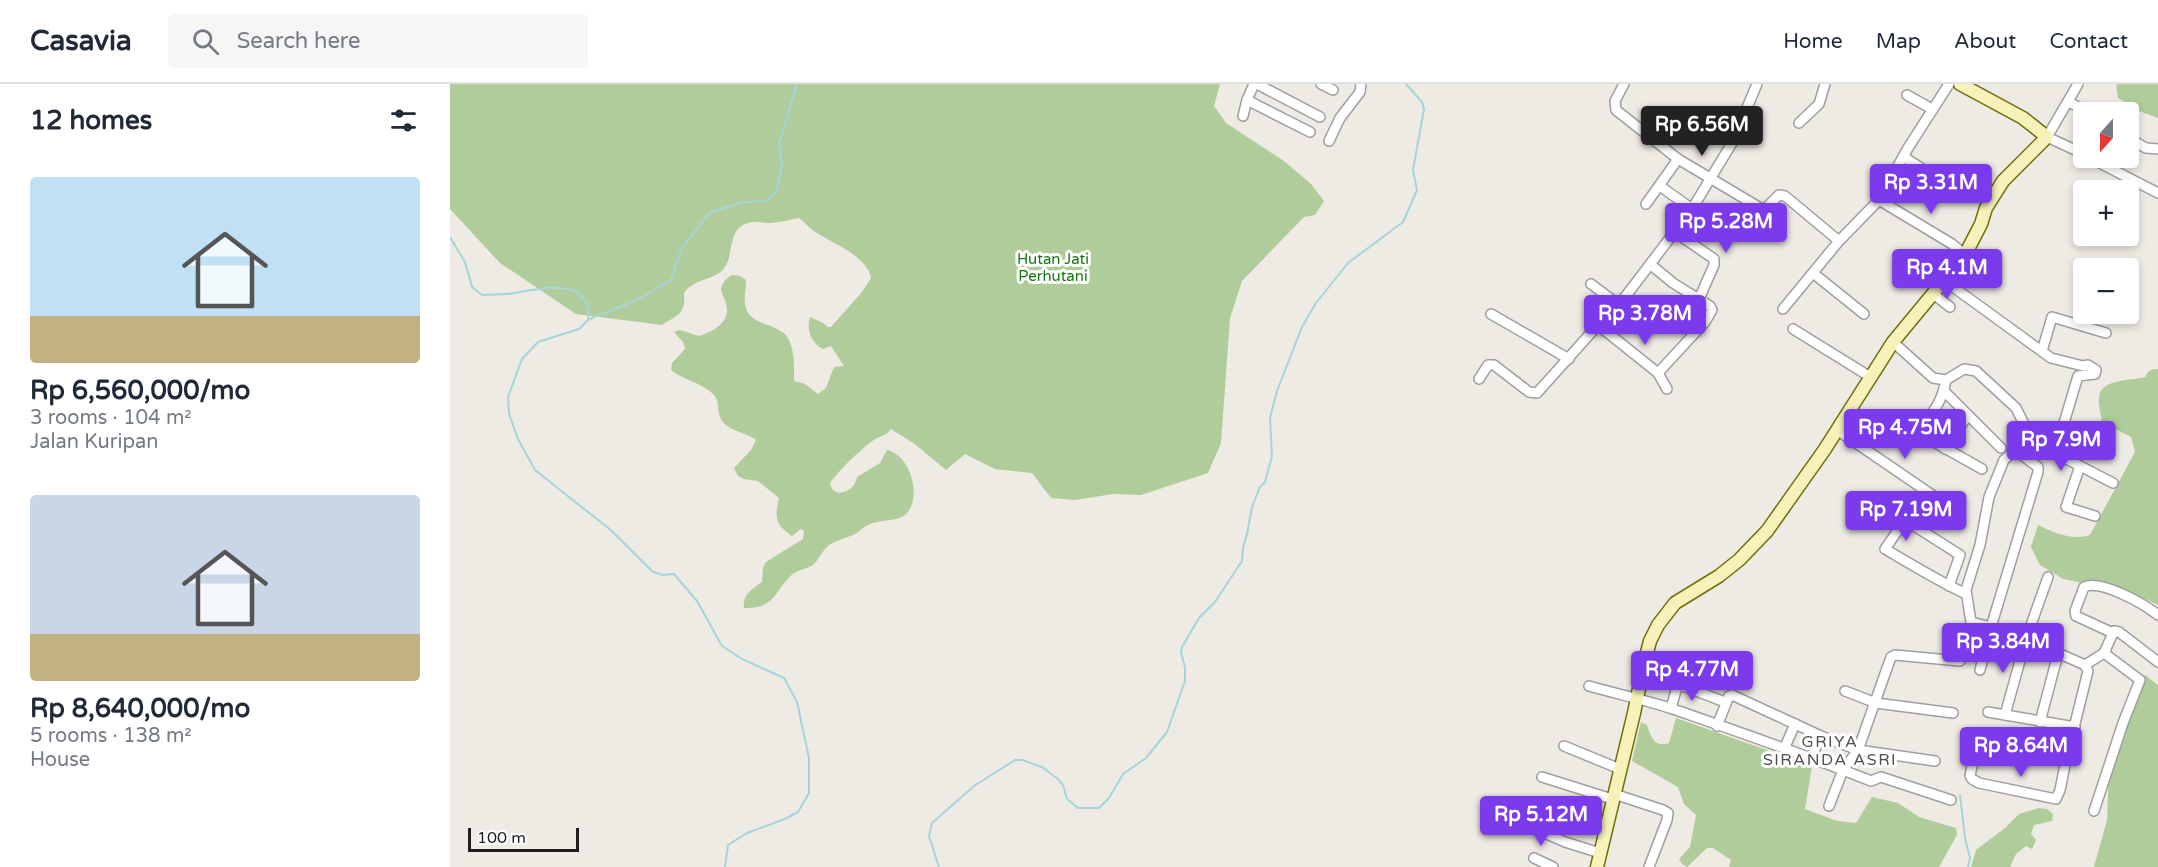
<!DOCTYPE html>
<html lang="en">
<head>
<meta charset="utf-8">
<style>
	body { margin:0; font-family:"Varela Round",sans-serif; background:#f6f6f7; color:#1f2937; height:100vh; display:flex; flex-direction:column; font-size:22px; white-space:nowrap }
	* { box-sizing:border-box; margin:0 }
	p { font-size:20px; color:#747a83 }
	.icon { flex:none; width:33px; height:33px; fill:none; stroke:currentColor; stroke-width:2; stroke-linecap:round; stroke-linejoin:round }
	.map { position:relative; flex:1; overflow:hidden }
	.sheet { display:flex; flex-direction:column; background:#fff; width:450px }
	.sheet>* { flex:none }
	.needle { width:39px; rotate:201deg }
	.buttons { position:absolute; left:1623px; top:18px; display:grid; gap:12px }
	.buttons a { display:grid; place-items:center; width:66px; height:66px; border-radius:6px; background:#fff; box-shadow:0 3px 9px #0003; font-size:30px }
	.scale { position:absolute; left:18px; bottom:15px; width:111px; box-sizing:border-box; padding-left:6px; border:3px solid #1e1e1e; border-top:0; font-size:16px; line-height:21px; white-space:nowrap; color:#1e1e1e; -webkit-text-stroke:4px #fff; paint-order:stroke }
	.price { position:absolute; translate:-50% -51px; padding:0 14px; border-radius:6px; background:#7c3aed; color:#fff; font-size:20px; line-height:39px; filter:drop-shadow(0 2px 3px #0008) }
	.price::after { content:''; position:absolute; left:50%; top:36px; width:18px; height:14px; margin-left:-9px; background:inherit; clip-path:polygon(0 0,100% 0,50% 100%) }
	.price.current { background:#222; color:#fff }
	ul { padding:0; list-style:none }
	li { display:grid; align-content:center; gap:12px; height:318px; padding:0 30px }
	li span { display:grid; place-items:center; height:186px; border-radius:6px; color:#555 }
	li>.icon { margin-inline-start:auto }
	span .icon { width:108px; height:108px; fill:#fffc; stroke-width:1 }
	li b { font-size:26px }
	h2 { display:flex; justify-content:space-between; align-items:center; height:72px; padding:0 30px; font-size:26px }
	header { display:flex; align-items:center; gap:36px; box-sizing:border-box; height:84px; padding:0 30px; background:#fff; border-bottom:2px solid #e0e1e3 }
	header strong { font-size:28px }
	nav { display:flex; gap:33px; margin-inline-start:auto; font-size:21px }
	.search { width:420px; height:54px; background:#f6f6f7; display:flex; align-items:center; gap:15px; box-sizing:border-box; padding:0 21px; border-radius:6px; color:#747a83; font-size:22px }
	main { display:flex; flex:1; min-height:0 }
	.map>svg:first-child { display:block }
</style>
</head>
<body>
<header>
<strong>Casavia</strong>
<div class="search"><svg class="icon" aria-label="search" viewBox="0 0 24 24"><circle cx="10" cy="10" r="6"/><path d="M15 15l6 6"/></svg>Search here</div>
<nav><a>Home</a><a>Map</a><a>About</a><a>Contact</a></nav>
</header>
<main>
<section class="sheet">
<h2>12 homes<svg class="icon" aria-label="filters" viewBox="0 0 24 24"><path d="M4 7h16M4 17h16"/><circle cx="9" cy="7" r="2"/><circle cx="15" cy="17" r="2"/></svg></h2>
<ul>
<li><span style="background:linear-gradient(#bfe0f5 75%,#c2b280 0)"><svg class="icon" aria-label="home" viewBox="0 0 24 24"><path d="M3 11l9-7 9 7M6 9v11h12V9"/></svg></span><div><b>Rp 6,560,000/mo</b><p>3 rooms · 104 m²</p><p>Jalan Kuripan</p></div></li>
<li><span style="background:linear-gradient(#c9d6e8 75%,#c2b280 0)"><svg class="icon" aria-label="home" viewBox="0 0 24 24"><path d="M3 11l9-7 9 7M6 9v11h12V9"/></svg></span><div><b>Rp 8,640,000/mo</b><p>5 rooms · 138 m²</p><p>House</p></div></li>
</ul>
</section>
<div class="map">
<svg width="1708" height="783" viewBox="0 0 1708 783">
	<rect width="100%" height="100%" fill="#eeeae4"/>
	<!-- forest -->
	<g fill="#afcc9a">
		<path d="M0,0h770l-6,22 12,17 58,38 27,23 13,17 -9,14 -11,2 -62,64 -12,37 -9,125 -13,30 -67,22 -28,-1 -38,6 -24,-2 -19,-25 -37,-4 -30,-15 -19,16 -30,-25 -25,-16c-5,8 -13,7 -20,13 -15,12 -29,25 -41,41l2,6 6,4c11,-2 17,-5 19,-16l23,-14 7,-13c24,5 36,49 18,65 -7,6 -26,5 -35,9 -6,2 -10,7 -15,10 -9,4 -18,6 -26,11 -6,5 -9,12 -14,18 -6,6 -14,6 -21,10 -20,16 -17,36 -50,35 -2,-13 8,-19 18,-26l1,-14 3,-6 37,-23 1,-8 -3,-2 -9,7c-18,-13 -17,-19 -13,-38l-21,-17 -14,-2 -6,-3 -4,-8 17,-18 5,-10c-10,-8 -29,-9 -35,-21 -5,-9 0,-19 -9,-26 -12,-11 -29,-13 -41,-23l1,-7 13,-14 -2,-7 -9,-10 6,-2 19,6c15,-5 32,-14 27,-32 -1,-5 -4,-10 -5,-14 0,-7 6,-12 11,-15l8,1 6,4c0,8 -2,17 -1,24 3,23 33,18 43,34 7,13 6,29 6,43l11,3 13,10 8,-6 8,-21 10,-1 -13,-20 -8,3c-12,-6 -17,-20 -13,-32l13,6 5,4h3l31,-35 9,-14c-4,-22 -37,-34 -54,-45 -7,-4 -11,-10 -18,-15 -9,2 -18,4 -28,5 -7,0 -16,-2 -23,0 -24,7 -11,38 -29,50 -12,8 -26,7 -35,20 2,21 -5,21 -22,32l-86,-11 -76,-51 -50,-54z"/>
		<polygon points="1666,0 1708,0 1708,34 1689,27 1668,14"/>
		<path d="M1704,285h4v236l-28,-13 -67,-13 -23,-14 -9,-18 7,-22c17,8 34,16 52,10l45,-83 -4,-15 -29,-15c-1,-8 -4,-17 -3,-25 2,-19 33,-16 46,-20l4,-6z"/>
		<polygon points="1695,591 1708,601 1708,783 1644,783 1657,736 1659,686"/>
		<path d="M1226,634l136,48 -7,43 32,12 19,2 16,-26 26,6 21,14 37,11 1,7 -18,32h-210l2,-7 -18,-12h-6l-20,19 -5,-3 -3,-5 11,-12 6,-32 -12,-11 -6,-17 -46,-26 9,-39 6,3c4,12 7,23 22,18z"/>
		<polygon points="1589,724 1597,725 1603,730 1602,737 1584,741 1581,750 1586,756 1582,765 1576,762 1566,770 1560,783 1521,783 1526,766 1555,744 1569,730"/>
	</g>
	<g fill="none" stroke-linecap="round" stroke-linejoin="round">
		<!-- stream -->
		<g stroke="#a6d4da" stroke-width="2">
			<path d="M0,153l15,25 7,25 10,8c10,-1 22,0 33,-2 26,-5 78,-17 73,27l-9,9 -41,13 -16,17 -14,38 1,17 9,25 17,31 77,61 41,41 10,3 11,-1 23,27 25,45 20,13 42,19 13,24 12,56v35l-11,19 -13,7 -38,14 -19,12 -3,22"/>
			<path d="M139,236c10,-7 20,-8 31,-13 18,-7 35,-17 51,-27l11,-32 27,-35 34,-11 23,-1 10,-9 6,-26 -3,-22 18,-60"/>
			<polyline points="1510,711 1515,754 1520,774 1518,783"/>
			<polyline points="489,783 479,752 482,739 524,702 565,676 572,676 592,683 608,695 613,701 617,715 628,724 649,724 659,714 673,690 696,674 717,648 735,597 735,583 731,569 732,563 749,534 765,518 792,477 793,464 797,450 802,423 810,403 815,398 822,372 820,334 827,307 852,243 866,219 898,179 953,138 967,106 963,86 974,25 972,18 956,0"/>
		</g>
		<!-- street casing -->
		<g stroke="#9f9f9f" stroke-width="12">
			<g id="street">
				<polyline points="807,0 870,33"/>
				<polyline points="871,0 883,6"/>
				<polyline points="1174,0 1165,17 1166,26 1228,75 1196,120"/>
				<polyline points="1628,0 1597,53 1634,70"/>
				<polyline points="1457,11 1482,25"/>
				<polyline points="797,16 860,48"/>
				<polyline points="1619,18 1637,28"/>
				<polyline points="793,32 797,16 804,0"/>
				<polyline points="1349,39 1369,20 1375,0"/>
				<polyline points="1678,54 1696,64 1708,65"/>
				<polyline points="879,57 890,34 910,8 911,0"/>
				<polyline points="1454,73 1494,99"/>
				<polyline points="1640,74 1708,109"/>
				<polyline points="1228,75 1312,125 1316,124 1329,111 1335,112 1389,157"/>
				<polyline points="1210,102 1242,125"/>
				<polyline points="1429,116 1502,160 1515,171"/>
				<polyline points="1225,148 1264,175 1264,181 1249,215"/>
				<polyline points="1200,180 1223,199 1260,222 1262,226 1255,238 1208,289"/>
				<polyline points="1363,189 1414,230"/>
				<polyline points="1495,197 1601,274 1633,282 1638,281 1646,286 1645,290 1628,292 1614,339"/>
				<polyline points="1141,200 1169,221"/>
				<polyline points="1482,209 1500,223"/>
				<polyline points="1333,225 1389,157 1429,116 1458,64 1499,0"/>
				<polyline points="1041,230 1119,275"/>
				<polyline points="1148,241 1208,289 1217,305"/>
				<polyline points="1343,245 1422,294"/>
				<polyline points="1443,258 1483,294 1496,296 1514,285 1526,287 1566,324 1573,338 1574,350 1565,366 1554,376 1539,413 1530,461 1516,506 1521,538 1541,543 1576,555 1635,581 1638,587 1616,676 1526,661 1520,692 1522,695 1529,699 1606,715 1610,706 1616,676"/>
				<polyline points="1592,267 1602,233 1656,249"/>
				<polyline points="1029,295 1038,281 1044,281 1079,308 1087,309 1148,241 1169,221 1242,125 1282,59 1307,0"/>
				<path d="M1496,296c-4,22 -13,33 -27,50l1,4 62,35"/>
				<polyline points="1494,307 1551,364"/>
				<polyline points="1387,346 1507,428"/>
				<polyline points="1574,350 1603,368 1663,399"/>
				<polyline points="1495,365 1518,331"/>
				<polyline points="1630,382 1616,423 1645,432"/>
				<path d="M1499,502l11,-31 -55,-35 -20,29c27,16 53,32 81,45"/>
				<path d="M1663,549l-37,-17 -1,-5 9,-24c17,-8 60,17 74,28"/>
				<polyline points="1654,569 1664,547 1669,548 1708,578"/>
				<polyline points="1635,581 1654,569 1690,596 1673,639 1644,727"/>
				<polyline points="1530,586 1541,543 1588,388 1588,383 1565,366"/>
				<path d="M1139,602c28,8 57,14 84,23 66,23 133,46 198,72l10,-4 70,23"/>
				<polyline points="1395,607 1426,619 1503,629"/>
				<polyline points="1221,624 1227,603 1230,601 1275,618"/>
				<polyline points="1538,628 1625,643"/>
				<polyline points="1555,631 1576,555 1598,493"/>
				<polyline points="1590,638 1608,570"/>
				<polyline points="1267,642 1279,612 1282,611 1371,652 1408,666 1485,677"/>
				<polyline points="1114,662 1170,685"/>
				<polyline points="1335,663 1345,640"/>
				<polyline points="1361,674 1371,652"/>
				<polyline points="1092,693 1162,715"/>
				<polyline points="1164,710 1213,726 1218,729 1217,736 1199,783"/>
				<polyline points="1379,722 1393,686 1408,666 1441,573 1445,571 1510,577"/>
				<polyline points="1044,727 1115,758 1150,769"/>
				<polyline points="1084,774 1103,783"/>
			</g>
		</g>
		<!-- secondary casing -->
		<g stroke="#6f6f0a" stroke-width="15">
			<polyline id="secondary" points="1147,783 1184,629 1194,580 1200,557 1208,541 1225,519 1269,492 1289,476 1317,447 1375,365 1443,258 1515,171 1531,140 1536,124 1553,97 1597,53 1573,34 1510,0"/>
		</g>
		<!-- street -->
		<use href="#street" stroke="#fff" stroke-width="9"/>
		<!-- secondary -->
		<use href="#secondary" stroke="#f6f2ba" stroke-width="12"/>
	</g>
	<g text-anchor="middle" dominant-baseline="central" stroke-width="6" stroke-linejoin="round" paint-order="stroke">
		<!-- park labels -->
		<g font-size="15" fill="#147710" stroke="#fff">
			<text x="603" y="175">Hutan Jati<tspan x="603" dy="17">Perhutani</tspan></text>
		</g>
		<!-- neighbourhood labels -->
		<g font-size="16" letter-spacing="1.5" fill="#515151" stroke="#fff">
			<text x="1380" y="658">GRIYA<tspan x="1380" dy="18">SIRANDA ASRI</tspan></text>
		</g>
	</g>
</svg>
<div class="buttons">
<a><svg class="needle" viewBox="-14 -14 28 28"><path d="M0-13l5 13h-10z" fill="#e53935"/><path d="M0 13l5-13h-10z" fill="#747a83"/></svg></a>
<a>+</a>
<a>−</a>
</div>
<div class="scale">100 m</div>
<b class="price current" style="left:1252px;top:73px">Rp 6.56M</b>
<b class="price" style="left:1481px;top:131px">Rp 3.31M</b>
<b class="price" style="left:1276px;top:170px">Rp 5.28M</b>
<b class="price" style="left:1497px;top:216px">Rp 4.1M</b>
<b class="price" style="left:1195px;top:262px">Rp 3.78M</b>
<b class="price" style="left:1455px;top:376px">Rp 4.75M</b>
<b class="price" style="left:1611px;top:388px">Rp 7.9M</b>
<b class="price" style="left:1456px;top:458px">Rp 7.19M</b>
<b class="price" style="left:1553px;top:590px">Rp 3.84M</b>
<b class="price" style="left:1242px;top:618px">Rp 4.77M</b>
<b class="price" style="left:1571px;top:694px">Rp 8.64M</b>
<b class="price" style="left:1091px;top:763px">Rp 5.12M</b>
</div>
</main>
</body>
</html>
